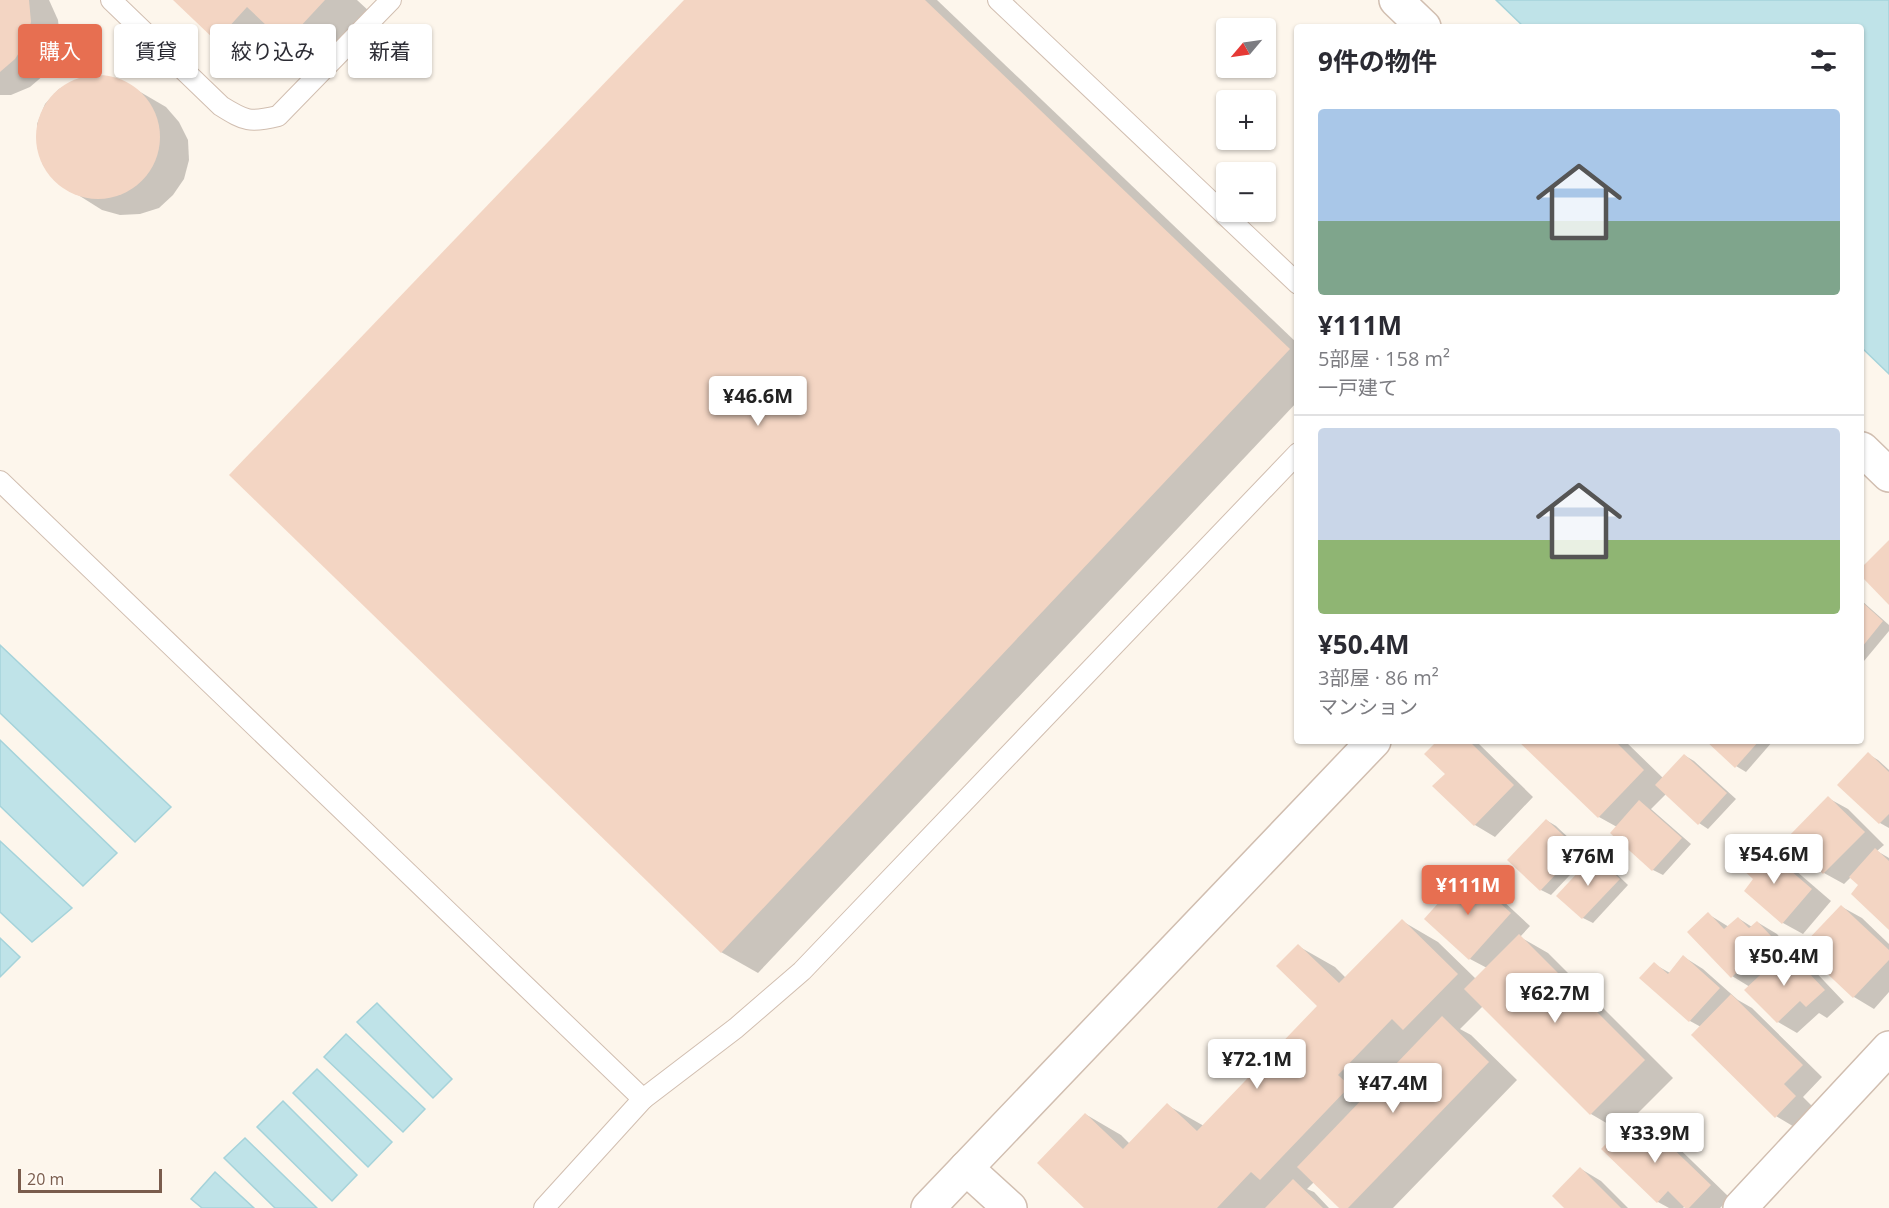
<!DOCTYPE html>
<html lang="ja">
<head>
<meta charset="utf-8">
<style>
	body { margin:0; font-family:"Open Sans","Noto Sans JP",sans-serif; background:#f2f2f3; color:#2b2b33; height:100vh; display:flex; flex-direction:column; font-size:22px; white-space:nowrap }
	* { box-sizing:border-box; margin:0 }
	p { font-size:20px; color:#7c7c81 }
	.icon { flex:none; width:33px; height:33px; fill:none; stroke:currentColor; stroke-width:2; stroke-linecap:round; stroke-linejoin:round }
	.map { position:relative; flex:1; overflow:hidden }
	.panel { position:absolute; left:1294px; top:24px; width:570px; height:720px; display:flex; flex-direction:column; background:#fff; border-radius:6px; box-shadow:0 2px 4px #0004 }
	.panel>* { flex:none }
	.hud { position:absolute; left:18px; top:24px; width:570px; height:54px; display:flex; gap:12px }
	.needle { width:39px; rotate:241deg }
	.fabs { position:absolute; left:1216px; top:18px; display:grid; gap:12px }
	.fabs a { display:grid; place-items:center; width:60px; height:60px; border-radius:6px; background:#fff; box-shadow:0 2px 4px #0004; font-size:30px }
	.scale { position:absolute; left:18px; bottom:15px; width:144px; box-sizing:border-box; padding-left:6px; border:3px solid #7a5c4d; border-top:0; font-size:16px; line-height:21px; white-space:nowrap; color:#7a5c4d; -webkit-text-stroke:4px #fffaf3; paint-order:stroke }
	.price { position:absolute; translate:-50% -51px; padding:0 14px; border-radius:6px; background:#fff; color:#222; font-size:20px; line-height:39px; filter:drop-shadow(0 2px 3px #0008) }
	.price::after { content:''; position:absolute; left:50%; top:36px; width:18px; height:14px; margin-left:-9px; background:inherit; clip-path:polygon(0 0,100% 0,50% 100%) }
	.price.current { background:#e76f51; color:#fff }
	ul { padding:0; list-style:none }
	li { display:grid; align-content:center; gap:12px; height:318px; padding:0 24px }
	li+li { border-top:2px solid #e1e1e2 }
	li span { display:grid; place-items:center; height:186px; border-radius:6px; color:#555 }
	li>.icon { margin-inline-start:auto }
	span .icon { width:108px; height:108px; fill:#fffc; stroke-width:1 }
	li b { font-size:26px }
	h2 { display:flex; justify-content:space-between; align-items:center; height:72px; padding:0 24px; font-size:26px }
	.tag { padding:0 21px; border-radius:6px; background:#fff; box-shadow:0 2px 4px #0004; font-size:21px; line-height:54px }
	.tag.current { background:#e76f51; color:#fff }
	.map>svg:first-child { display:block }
</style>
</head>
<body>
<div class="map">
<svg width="1889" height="1208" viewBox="0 0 1889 1208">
	<rect width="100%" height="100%" fill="#fdf6ec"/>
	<!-- water -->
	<g fill="#bfe3e8" stroke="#a5d3da" stroke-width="1.5">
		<polygon points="1496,0 1889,0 1889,374 1862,348 1862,27 1524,27"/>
		<polygon points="0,645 171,807 135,842 0,713"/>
		<polygon points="0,740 117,853 83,886 0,806"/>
		<polygon points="0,841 72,908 32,942 0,912"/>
		<polygon points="0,938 20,957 0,977"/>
		<polygon points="377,1003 452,1079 433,1098 357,1022"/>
		<polygon points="346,1034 425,1109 403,1132 324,1057"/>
		<polygon points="317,1069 392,1142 368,1167 293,1093"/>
		<polygon points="283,1101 357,1175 332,1201 257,1127"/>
		<polygon points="245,1138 317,1208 275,1208 224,1158"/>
		<polygon points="215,1172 254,1208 202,1208 191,1199"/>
	</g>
	<!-- shadow -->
	<g fill="#0003">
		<polygon points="0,0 49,0 58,20 60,39 55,58 44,75 30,87 11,95 0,95"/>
		<polygon points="175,0 357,0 370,12 322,63 286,42 277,34 253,60 217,39"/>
		<polygon points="686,0 937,0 1298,344 1298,401 758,973 721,952"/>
		<polygon points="98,76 118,79 166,107 179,122 188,140 189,160 184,179 173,195 159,208 140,214 120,215 102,210 56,181 43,165 37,145 37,124 45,104 59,89 78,79"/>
		<polygon points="1862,601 1889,625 1889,631 1864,661 1862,659"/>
		<polygon points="1439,741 1476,741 1533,797 1495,837 1475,825 1435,786 1447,774"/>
		<polygon points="1521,741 1625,741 1663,778 1684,755 1694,761 1736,799 1708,829 1699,823 1666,794 1651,809 1691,844 1663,875 1653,870 1617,827 1599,817"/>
		<polygon points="1708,741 1773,741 1746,772 1736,766"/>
		<polygon points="1868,754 1878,760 1889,770 1889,828 1880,823 1839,785"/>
		<polygon points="1828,798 1848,809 1884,845 1877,851 1889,858 1889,928 1860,885 1851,877 1844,884 1824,873 1789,838"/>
		<polygon points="1546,820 1556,826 1588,856 1551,895 1541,890"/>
		<polygon points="1762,847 1781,858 1831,901 1803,934 1783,923 1756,879"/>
		<polygon points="1595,857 1604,862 1628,885 1593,923 1583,918 1559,896"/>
		<polygon points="1467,874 1487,886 1530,926 1520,937 1548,953 1673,1078 1636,1115 1656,1126 1730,1198 1720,1208 1687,1208 1685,1206 1683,1208 1669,1208 1658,1202 1620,1131 1591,1114 1483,1006 1460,1029 1471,1035 1517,1080 1393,1208 1342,1208 1314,1182 1307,1189 1314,1192 1329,1208 1086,1208 1085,1114 1121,1135 1130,1144 1167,1105 1204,1126 1320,1006 1298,946 1335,967 1346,978 1402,921 1438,942 1476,979 1487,968 1470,959"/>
		<polygon points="1842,907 1862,918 1889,944 1889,992 1874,1009 1854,997"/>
		<polygon points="1708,914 1729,927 1738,918 1752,927 1757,922 1777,934 1791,950 1788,953 1807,963 1844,1002 1827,1018 1819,1013 1797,1033 1778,1022 1750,987 1732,976"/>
		<polygon points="1684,957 1703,969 1738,1000 1752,1008 1822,1077 1803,1097 1815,1109 1796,1128 1776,1116 1701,1027 1690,1021 1654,964 1670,973"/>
		<polygon points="1581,1169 1601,1181 1628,1208 1566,1208"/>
	</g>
	<!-- building -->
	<g fill="#f3d5c3">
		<polygon points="0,0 29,0 31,22 26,42 15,59 0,72"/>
		<polygon points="173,0 325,0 285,43 247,7 216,41"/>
		<polygon points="684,0 925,0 1290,349 721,953 229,475"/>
		<circle cx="98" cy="137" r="62"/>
		<polygon points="1889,540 1889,605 1862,577 1862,567"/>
		<polygon points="1862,602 1883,621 1862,647"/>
		<polygon points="1437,741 1469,741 1514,785 1474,826 1432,786 1445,774 1424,754"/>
		<polygon points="1518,741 1615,741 1644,770 1598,818"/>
		<polygon points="1706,741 1759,741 1735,768"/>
		<polygon points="1868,752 1889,772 1889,814 1879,824 1837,785"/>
		<polygon points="1684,754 1727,793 1698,825 1655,785"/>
		<polygon points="1828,796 1865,832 1823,874 1787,838"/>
		<polygon points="1639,800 1682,838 1652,871 1610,833"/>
		<polygon points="1546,819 1579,850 1540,891 1507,860"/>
		<polygon points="1761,845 1812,889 1782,924 1744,891 1753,879 1741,868"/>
		<polygon points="1875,848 1889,861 1889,930 1851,894 1858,885 1849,877"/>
		<polygon points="1594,855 1620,879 1582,919 1556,896"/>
		<polygon points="1466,872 1511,913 1469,960 1424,919"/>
		<polygon points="1841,905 1889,950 1889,960 1853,998 1800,948"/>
		<polygon points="1708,912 1724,929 1738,917 1749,928 1757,921 1772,937 1731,978 1687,932"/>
		<polygon points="1402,919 1458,974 1403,1030 1392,1019 1338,1075 1350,1086 1260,1180 1251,1172 1217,1208 1084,1208 1037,1163 1085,1113 1123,1149 1167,1103 1197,1131 1317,1006 1276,966 1298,944 1339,983"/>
		<polygon points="1519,934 1645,1060 1590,1115 1464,989"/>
		<polygon points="1787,950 1825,990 1806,1007 1800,1001 1777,1023 1744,990"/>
		<polygon points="1683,955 1720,988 1689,1022 1639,978 1654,962 1668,974"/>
		<polygon points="1731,994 1803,1065 1784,1084 1796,1096 1775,1118 1691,1035"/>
		<polygon points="1442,1016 1489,1062 1348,1208 1339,1208 1297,1167"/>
		<polygon points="1636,1113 1711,1185 1689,1208 1685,1208 1668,1191 1657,1203 1601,1149"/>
		<polygon points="1580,1167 1621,1208 1564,1208 1552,1196"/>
		<polygon points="1293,1179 1323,1208 1265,1208"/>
	</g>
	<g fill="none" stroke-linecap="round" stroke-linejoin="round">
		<!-- service casing -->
		<g stroke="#d1beb0" stroke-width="22">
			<g id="service">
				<path d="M111,0l110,106c24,15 29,17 57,10l113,-116"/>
				<polyline points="998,0 1298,284"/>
				<polyline points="0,481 643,1099 544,1208"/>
				<polyline points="643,1099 736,1028 802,971 1298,453"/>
			</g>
		</g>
		<!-- minor casing -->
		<g stroke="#d1beb0" stroke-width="36">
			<g id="minor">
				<polyline points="1396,0 1424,27"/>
				<polyline points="1862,449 1889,475"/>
				<polyline points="966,1168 1010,1208"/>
				<polyline points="928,1208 1374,741"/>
				<polyline points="1740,1208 1889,1048"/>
			</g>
		</g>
		<!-- service -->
		<use href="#service" stroke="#fff" stroke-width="20"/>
		<!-- minor -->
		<use href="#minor" stroke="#fff" stroke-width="33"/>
	</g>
</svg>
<div class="fabs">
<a><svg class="needle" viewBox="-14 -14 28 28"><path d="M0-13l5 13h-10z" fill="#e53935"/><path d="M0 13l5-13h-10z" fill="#7c7c81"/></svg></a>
<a>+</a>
<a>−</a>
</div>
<div class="scale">20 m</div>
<b class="price" style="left:758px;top:427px">¥46.6M</b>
<b class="price" style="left:1774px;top:885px">¥54.6M</b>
<b class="price" style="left:1588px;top:887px">¥76M</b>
<b class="price current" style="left:1468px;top:916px">¥111M</b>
<b class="price" style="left:1784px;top:987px">¥50.4M</b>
<b class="price" style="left:1555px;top:1024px">¥62.7M</b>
<b class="price" style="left:1257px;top:1090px">¥72.1M</b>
<b class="price" style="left:1393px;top:1114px">¥47.4M</b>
<b class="price" style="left:1655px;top:1164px">¥33.9M</b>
<div class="hud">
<a class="tag current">購入</a>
<a class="tag">賃貸</a>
<a class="tag">絞り込み</a>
<a class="tag">新着</a>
</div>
<section class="panel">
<h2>9件の物件<svg class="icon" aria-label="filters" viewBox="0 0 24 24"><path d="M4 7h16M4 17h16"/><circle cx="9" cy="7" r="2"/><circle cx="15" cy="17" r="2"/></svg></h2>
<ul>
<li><span style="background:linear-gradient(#a9c7e8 60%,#7fa58c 0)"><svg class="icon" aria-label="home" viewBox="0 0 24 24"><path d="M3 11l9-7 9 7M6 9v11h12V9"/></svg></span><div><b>¥111M</b><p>5部屋 · 158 m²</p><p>一戸建て</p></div></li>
<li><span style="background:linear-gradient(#c9d6e8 60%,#8fb573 0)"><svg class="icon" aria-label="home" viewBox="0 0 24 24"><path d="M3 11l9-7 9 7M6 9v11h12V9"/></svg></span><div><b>¥50.4M</b><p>3部屋 · 86 m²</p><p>マンション</p></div></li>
</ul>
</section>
</div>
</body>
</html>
